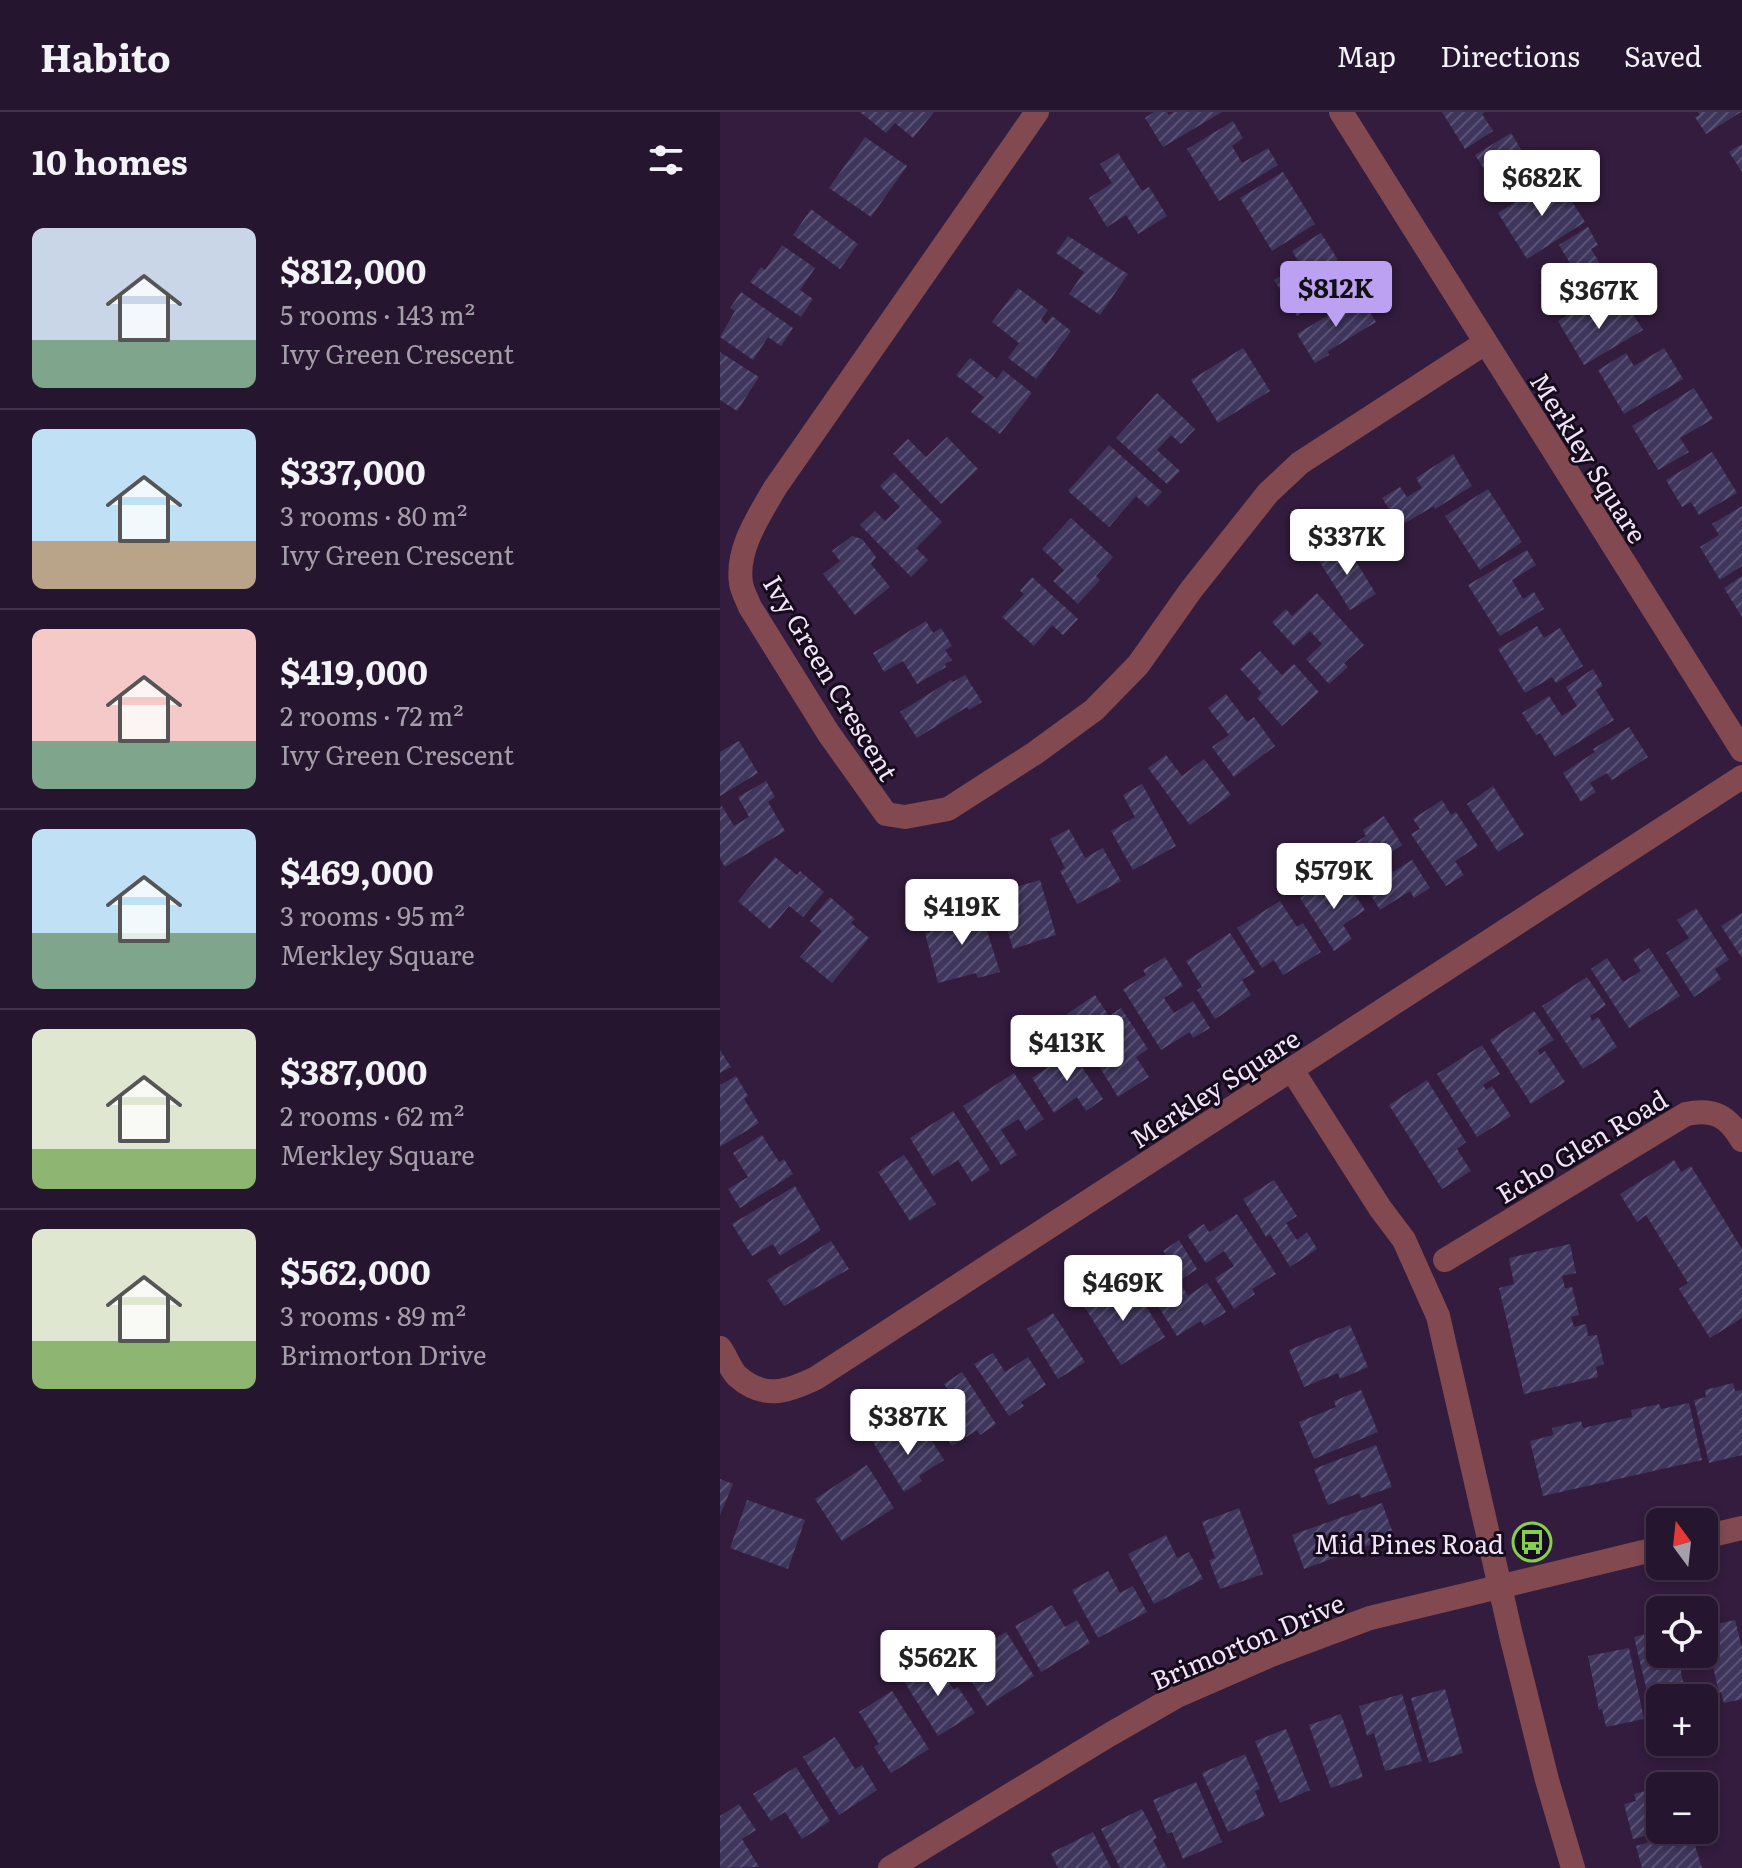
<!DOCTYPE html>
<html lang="en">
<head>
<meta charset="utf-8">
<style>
	body { margin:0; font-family:Literata,serif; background:#32223a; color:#f1f3f6; height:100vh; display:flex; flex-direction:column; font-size:30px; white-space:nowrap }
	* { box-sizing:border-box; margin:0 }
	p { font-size:26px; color:#a49faa }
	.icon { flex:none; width:44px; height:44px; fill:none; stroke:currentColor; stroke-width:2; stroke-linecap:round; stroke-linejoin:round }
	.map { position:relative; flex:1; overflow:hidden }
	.sheet { display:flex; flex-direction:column; background:#26152e; width:720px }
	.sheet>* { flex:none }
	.needle { width:52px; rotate:345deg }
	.buttons { position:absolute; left:926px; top:1396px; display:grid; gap:16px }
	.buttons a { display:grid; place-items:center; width:72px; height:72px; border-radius:12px; background:#26152e; box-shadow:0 4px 12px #0003,0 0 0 2px #42344a; font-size:40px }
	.price { position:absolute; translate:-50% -68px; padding:0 18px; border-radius:8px; background:#fff; color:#222; font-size:26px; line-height:52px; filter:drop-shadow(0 2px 4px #0008) }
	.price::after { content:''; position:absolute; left:50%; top:48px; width:24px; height:18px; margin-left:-12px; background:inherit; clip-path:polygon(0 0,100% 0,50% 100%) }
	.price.active { background:#bca0f2; color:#111 }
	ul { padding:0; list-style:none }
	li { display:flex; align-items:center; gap:24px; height:200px; padding:0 32px }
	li+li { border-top:2px solid #42344a }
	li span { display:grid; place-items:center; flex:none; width:224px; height:160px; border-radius:12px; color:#555 }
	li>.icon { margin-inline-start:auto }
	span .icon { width:96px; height:96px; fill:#fffc; stroke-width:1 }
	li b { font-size:34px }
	h2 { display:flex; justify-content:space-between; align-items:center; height:96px; padding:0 32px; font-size:34px }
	header { display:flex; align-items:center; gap:48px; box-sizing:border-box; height:112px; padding:0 40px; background:#26152e; border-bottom:2px solid #42344a }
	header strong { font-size:38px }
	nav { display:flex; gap:44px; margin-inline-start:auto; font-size:28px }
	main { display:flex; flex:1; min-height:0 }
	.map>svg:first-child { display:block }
</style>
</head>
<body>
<header>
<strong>Habito</strong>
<nav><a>Map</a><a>Directions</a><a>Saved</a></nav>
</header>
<main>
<section class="sheet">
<h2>10 homes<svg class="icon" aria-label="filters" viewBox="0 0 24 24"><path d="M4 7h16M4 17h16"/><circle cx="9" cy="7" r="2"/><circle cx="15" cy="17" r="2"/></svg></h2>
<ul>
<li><span style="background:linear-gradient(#c9d6e8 70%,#7fa58c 0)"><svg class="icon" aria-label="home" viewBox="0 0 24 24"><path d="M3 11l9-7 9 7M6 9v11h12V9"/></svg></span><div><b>$812,000</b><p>5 rooms · 143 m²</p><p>Ivy Green Crescent</p></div></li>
<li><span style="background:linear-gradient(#bfe0f5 70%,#b9a48a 0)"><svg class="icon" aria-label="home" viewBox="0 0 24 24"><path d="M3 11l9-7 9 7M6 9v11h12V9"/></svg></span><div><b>$337,000</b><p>3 rooms · 80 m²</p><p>Ivy Green Crescent</p></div></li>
<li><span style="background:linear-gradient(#f6c9c9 70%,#7fa58c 0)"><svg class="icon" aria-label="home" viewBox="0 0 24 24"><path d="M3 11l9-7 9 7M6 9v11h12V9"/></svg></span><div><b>$419,000</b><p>2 rooms · 72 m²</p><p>Ivy Green Crescent</p></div></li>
<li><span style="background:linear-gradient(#bfe0f5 65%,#7fa58c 0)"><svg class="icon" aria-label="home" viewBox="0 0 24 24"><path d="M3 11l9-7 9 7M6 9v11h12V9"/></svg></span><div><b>$469,000</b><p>3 rooms · 95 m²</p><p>Merkley Square</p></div></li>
<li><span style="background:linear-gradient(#dfe7d0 75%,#8fb573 0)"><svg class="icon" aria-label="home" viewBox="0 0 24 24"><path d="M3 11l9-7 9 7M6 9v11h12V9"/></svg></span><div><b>$387,000</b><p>2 rooms · 62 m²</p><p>Merkley Square</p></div></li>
<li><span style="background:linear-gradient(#dfe7d0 70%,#8fb573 0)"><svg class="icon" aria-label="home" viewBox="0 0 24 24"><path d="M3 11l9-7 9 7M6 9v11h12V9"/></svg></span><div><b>$562,000</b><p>3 rooms · 89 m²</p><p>Brimorton Drive</p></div></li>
</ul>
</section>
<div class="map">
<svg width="1022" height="1756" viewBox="0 0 1022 1756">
	<defs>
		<pattern id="building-hatch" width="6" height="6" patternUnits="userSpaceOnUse" patternTransform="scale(2)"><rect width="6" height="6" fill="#3f365d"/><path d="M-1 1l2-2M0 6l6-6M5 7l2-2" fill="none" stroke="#5b5375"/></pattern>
	</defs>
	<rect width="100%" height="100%" fill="#331c3e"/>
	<!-- building -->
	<g fill="url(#building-hatch)">
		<polygon points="140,0 214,0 193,26 175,11 166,21"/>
		<polygon points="434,0 447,0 449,3 454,0 502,0 443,35 425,6"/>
		<polygon points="722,0 765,0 762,2 773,19 745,37"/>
		<polygon points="978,0 1021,0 986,22 975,5 980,3"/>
		<polygon points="513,9 523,26 512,34 522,51 548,36 558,53 499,89 467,37"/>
		<polygon points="791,21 815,60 780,82 755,43"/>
		<polygon points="145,25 187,54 151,105 109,76"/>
		<polygon points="1022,32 1022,60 1009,40"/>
		<polygon points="398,41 422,79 429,75 447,104 418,122 406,103 387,115 369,86 392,71 380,52"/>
		<polygon points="563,60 595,112 552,139 520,86"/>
		<polygon points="836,64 865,110 807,147 778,101"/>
		<polygon points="91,97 138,132 120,157 73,123"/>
		<polygon points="868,115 878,133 871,137 889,166 837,198 820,170 850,151 839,133"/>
		<polygon points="601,121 618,148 612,151 626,173 577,204 554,168 580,152 572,139"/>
		<polygon points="348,124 408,162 380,203 349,182 364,160 336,141"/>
		<polygon points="62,133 95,156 80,178 93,187 81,205 30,170 41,155 45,158"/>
		<polygon points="298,176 328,198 321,207 326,212 332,204 351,219 316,267 288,246 299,231 272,210"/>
		<polygon points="21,180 73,216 61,234 48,225 33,248 0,225 15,199 10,196"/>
		<polygon points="640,184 656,210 608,239 609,243 595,251 577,222"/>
		<polygon points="867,191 877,208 906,191 923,218 864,253 838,209"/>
		<polygon points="523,236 550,279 498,311 471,268"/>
		<polygon points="944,236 963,267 904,302 878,258 906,241 914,254"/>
		<polygon points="0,240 39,265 17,299 0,288"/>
		<polygon points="250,246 277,267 283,258 312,281 280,322 251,300 264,285 236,263"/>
		<polygon points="974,276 993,307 960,326 969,340 938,358 912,314"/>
		<polygon points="437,281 475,317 461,332 451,323 437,338 460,359 447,372 396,326"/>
		<polygon points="227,325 258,357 221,392 173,342 188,327 206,345"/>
		<polygon points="389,333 442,380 428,395 416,384 389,415 348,379"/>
		<polygon points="992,340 1017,381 979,403 971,390 962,395 946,368"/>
		<polygon points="733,342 752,374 715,397 714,394 680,414 662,386 680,375 687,385 702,376 696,366"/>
		<polygon points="174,360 222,410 196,436 208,448 191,465 140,413 155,399 165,409 180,395 160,374"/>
		<polygon points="768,377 802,430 760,458 725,404"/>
		<polygon points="1022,394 1022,454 1000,468 980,435 999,423 992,412"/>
		<polygon points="351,406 393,445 376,464 380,468 358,492 333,469 344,458 322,437"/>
		<polygon points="132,424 142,427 156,445 151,452 170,475 135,503 103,462 120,449 112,439"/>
		<polygon points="625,432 656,482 630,498 599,449"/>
		<polygon points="807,438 816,453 792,468 803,487 814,480 824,497 780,524 748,473"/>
		<polygon points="1022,464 1022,505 1004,476"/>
		<polygon points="312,465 358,507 343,523 332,513 314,534 282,505 304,482 300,479"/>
		<polygon points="597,481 644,533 624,551 628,555 609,572 586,547 602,532 590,519 574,534 552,510 566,497 572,504"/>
		<polygon points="206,509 213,521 221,516 232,534 225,538 232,548 225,552 226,555 197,572 183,549 164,560 153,541"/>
		<polygon points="817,514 824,526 840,516 863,554 836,571 832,565 805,581 778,537"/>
		<polygon points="540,539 562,563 574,552 599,580 562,614 537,586 542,581 520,557"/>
		<polygon points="873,557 883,574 876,578 894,608 835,645 820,621 816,623 802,601 829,584 842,604 857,594 846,575"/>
		<polygon points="245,563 262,590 249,598 247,595 197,626 180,600 231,568 233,570"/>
		<polygon points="506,582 527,610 534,605 555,634 514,665 492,635 509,623 488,596"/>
		<polygon points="909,615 928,645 892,668 887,661 870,671 876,680 861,690 843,661 875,640 873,637"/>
		<polygon points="19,629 38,661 0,684 0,640"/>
		<polygon points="446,643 462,664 484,647 511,683 470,713 428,656"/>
		<polygon points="46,669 55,685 48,690 65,719 5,755 0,746 0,696 2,694 14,714 29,705 18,685"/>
		<polygon points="422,672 456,734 413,758 391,719 415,705 403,683"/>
		<polygon points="773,674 804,723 778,740 747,692"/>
		<polygon points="722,688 731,703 736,700 758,734 735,749 744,763 726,774 691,722 700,717 693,707"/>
		<polygon points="664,704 682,733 664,745 673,760 692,748 710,776 694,786 690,779 660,798 623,738 646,724 643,718"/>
		<polygon points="349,717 365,746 383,736 401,769 357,792 340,759 345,756 330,727"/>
		<polygon points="55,745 77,763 80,759 104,780 83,805 69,794 50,817 18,789"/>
		<polygon points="623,765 645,798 623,813 632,827 614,839 580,786 595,776 598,782"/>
		<polygon points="294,768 296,775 320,768 336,823 293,837 284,807 271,811 261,778"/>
		<polygon points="110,785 135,807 131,811 149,826 112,871 80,845 102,819 90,809"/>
		<polygon points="560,789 577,815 583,811 601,840 563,863 554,848 542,856 517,816"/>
		<polygon points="259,794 280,860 258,866 256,861 218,871 205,821 230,815 226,802"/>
		<polygon points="976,796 1009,848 995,857 1001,867 974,885 946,841 969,826 957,808"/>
		<polygon points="1022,801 1022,846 1001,814"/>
		<polygon points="510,821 535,860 522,868 531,883 495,907 477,878 482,875 466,849"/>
		<polygon points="929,836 960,884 909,916 871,857 887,846 903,870 921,859 913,847"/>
		<polygon points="445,845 463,874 444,886 454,901 473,889 490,916 473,926 470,920 441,938 403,877 426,863 423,858"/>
		<polygon points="867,865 886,893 870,904 872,909 878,905 897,935 863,957 822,894"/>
		<polygon points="375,883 389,904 401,896 428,937 416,945 429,965 398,985 347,902"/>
		<polygon points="814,899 834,928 818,938 820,943 825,939 845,970 811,992 770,928"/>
		<polygon points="762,933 780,962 763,973 766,978 772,974 791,1004 757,1025 717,962"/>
		<polygon points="349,935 383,987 366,999 357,985 334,1001 312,966 336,950 333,946"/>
		<polygon points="0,938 11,955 0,961"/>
		<polygon points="294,961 324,1007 306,1019 299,1007 281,1018 297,1043 281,1053 243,994"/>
		<polygon points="16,964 28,984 24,987 39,1011 0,1035 0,973"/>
		<polygon points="707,968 746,1030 737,1037 751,1059 722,1077 669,993"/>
		<polygon points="233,999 270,1058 252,1070 238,1048 213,1064 190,1026"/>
		<polygon points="42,1023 59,1050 64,1047 73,1062 20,1096 8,1077 28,1065 13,1041"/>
		<polygon points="184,1043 216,1092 190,1109 158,1060"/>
		<polygon points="954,1048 961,1060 971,1054 1022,1137 1022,1206 990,1226 959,1177 968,1171 926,1103 917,1110 900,1082"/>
		<polygon points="554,1068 577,1104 566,1111 577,1128 587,1120 597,1137 570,1155 550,1122 546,1125 523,1087"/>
		<polygon points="75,1074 101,1118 60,1144 53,1132 32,1144 12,1112"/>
		<polygon points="517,1102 556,1162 532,1177 535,1182 514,1197 495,1166 514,1154 504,1139 486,1151 467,1123 484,1112 489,1120"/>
		<polygon points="459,1128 477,1157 459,1169 468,1184 487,1171 506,1200 484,1214 481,1209 457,1224 420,1166 449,1147 443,1139"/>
		<polygon points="111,1129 129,1157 64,1194 47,1168"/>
		<polygon points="850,1132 856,1161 842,1164 845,1176 852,1175 859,1203 851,1205 854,1215 866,1212 868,1224 877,1223 884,1252 876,1255 878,1265 804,1282 779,1176 794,1172 789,1146"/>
		<polygon points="394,1171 407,1190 419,1183 445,1225 401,1253 362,1191"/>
		<polygon points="333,1201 365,1250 338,1267 307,1217"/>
		<polygon points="630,1213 648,1255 620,1267 618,1261 584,1275 569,1238"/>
		<polygon points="273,1241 285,1260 308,1245 326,1273 301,1290 304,1294 289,1304 254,1252"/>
		<polygon points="242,1260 276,1312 260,1323 257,1318 232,1334 212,1305 236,1289 224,1272"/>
		<polygon points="1013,1271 1015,1279 1022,1278 1022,1343 989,1351 974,1288 986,1285 985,1278"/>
		<polygon points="641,1278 658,1320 594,1347 579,1310 616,1295 614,1289"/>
		<polygon points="969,1291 982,1348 823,1384 810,1329 833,1323 832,1316 861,1309 863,1316 912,1305 911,1298 939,1292 941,1297"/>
		<polygon points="171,1315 183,1334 206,1319 224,1348 199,1364 202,1369 184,1380 151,1327"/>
		<polygon points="656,1333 672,1375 641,1386 639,1381 608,1393 594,1357"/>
		<polygon points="147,1353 174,1396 122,1429 95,1387"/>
		<polygon points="0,1367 13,1372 0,1403"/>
		<polygon points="27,1388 85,1408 68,1457 10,1436"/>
		<polygon points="662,1391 674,1424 584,1457 572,1423"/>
		<polygon points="519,1396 543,1462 500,1477 489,1448 495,1446 482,1410"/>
		<polygon points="446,1423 457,1446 469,1440 483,1467 434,1492 408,1442"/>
		<polygon points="388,1459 400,1481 413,1474 427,1500 378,1526 352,1478"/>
		<polygon points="332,1493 345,1515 357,1508 370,1531 321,1560 295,1514"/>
		<polygon points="1015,1508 1022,1536 1022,1587 1004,1591 1001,1580 999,1581 984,1515"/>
		<polygon points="940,1518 940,1542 968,1542 958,1546 966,1583 940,1586 940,1589 930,1592 914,1525"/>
		<polygon points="286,1520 314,1564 267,1594 239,1549"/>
		<polygon points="909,1536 924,1607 886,1615 882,1597 879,1598 868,1544"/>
		<polygon points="214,1547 234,1578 238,1575 255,1601 218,1624 182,1566"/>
		<polygon points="725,1577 743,1641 709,1651 691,1586"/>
		<polygon points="172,1579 209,1637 171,1661 154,1635 159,1632 139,1600"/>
		<polygon points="682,1582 702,1649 665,1659 654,1621 647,1624 639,1594"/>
		<polygon points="621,1602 643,1665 611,1676 589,1613"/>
		<polygon points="566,1617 590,1678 560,1691 535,1629"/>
		<polygon points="115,1625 135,1657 142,1653 157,1678 119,1703 83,1645"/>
		<polygon points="525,1642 540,1677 535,1679 545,1704 508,1720 482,1661"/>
		<polygon points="76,1655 110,1709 82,1727 65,1700 51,1709 33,1682"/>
		<polygon points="476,1670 502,1730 463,1747 452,1720 447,1722 433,1688"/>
		<polygon points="940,1675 940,1720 913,1727 904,1692 916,1689 914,1682"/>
		<polygon points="19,1692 36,1718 22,1727 39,1755 0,1756 0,1704"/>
		<polygon points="422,1697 437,1726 433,1728 447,1756 400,1756 381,1717"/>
		<polygon points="970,1718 982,1756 922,1756 916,1734"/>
		<polygon points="373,1720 391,1756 338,1756 331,1741"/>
	</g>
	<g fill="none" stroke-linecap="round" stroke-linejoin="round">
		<!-- minor -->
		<g stroke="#824a50" stroke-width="24">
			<path d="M317,0l-262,376c-16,28 -39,61 -34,95 1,8 6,16 9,24l79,127 57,80 19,3 43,-8 87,-56 59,-43 44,-45 53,-75 77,-97 32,-30 185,-120"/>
			<polyline points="621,0 1022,638"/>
			<polyline points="572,958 660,1096 684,1128 718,1204 791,1523 827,1668 853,1756"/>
			<path d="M725,1148l241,-146c29,-6 42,3 56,26"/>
			<path d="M0,1236c6,8 10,21 17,28 27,24 50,16 79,2l926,-601"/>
			<polyline points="984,1425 1022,1416"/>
			<polyline points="170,1756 389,1623 457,1584 551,1543 650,1506 940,1436"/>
		</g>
	</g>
	<!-- icons -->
	<defs>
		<g id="bus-ring" transform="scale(2)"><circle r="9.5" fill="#150b1a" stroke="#86cf4c" stroke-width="1.5"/><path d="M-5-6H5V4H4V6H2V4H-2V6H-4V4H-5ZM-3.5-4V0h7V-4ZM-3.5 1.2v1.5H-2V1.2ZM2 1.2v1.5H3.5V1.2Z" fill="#86cf4c"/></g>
	</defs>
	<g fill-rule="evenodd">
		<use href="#bus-ring" x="812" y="1430"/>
	</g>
	<g text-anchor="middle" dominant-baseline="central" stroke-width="6" stroke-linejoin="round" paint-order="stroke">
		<!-- street labels -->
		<g font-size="26" fill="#f1e3f9" stroke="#150b1a">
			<text transform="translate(870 345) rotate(58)">Merkley Square</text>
			<text transform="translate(112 565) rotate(59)">Ivy Green Crescent</text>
			<text transform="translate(494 975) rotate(-33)">Merkley Square</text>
			<text transform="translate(861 1033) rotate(-31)">Echo Glen Road</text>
			<text transform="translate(527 1528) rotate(-23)">Brimorton Drive</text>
		</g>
		<!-- poi labels -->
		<g font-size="26" fill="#f1e3f9" stroke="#150b1a" text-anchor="end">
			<text x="784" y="1430">Mid Pines Road</text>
		</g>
	</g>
</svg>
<div class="buttons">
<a><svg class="needle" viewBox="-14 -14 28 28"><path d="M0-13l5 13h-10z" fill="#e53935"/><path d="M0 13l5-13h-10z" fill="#a49faa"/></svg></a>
<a><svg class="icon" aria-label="locate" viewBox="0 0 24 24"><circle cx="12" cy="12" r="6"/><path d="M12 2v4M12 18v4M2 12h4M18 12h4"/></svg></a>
<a>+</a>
<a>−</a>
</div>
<b class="price" style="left:822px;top:106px">$682K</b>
<b class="price active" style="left:616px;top:217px">$812K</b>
<b class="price" style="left:879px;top:219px">$367K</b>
<b class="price" style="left:627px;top:465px">$337K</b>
<b class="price" style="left:614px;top:799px">$579K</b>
<b class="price" style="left:242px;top:835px">$419K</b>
<b class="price" style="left:347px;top:971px">$413K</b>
<b class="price" style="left:403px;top:1211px">$469K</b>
<b class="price" style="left:188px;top:1345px">$387K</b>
<b class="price" style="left:218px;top:1586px">$562K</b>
</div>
</main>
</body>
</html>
